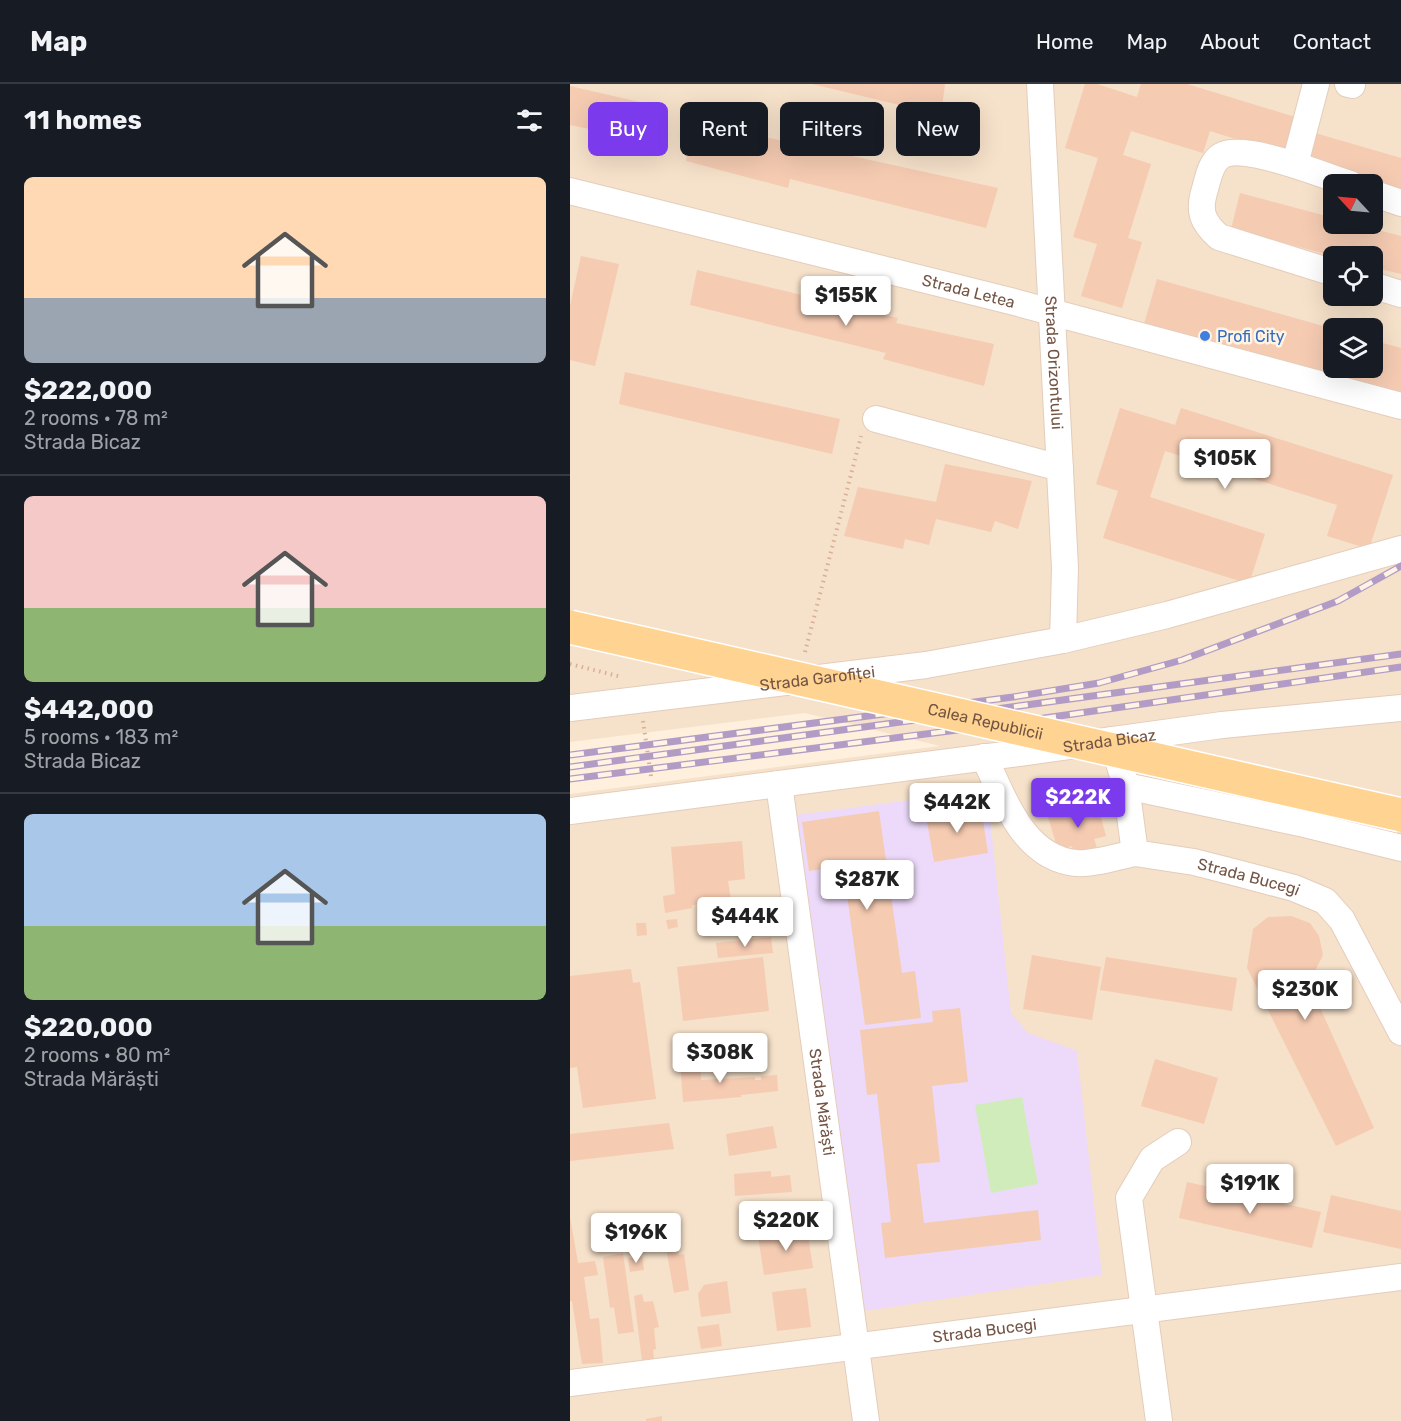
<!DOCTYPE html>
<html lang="en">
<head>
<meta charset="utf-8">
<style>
	body { margin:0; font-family:Rubik,sans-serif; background:#242831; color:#f1f3f6; height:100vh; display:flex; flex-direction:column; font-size:22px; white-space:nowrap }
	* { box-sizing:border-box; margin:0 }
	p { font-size:20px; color:#9ea1a6 }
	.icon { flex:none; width:33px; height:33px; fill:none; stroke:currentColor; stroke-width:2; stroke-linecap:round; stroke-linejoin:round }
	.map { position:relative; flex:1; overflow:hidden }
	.panel { display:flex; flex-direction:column; background:#171b24; width:570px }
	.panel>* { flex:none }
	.top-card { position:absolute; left:18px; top:18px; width:570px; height:54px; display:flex; gap:12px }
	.needle { width:39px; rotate:296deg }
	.tools { position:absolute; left:753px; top:90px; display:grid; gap:12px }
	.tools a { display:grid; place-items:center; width:60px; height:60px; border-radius:9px; background:#171b24; box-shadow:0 6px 24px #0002; font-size:30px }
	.price { position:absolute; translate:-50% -51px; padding:0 14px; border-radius:6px; background:#fff; color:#222; font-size:20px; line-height:39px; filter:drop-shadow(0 2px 3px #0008) }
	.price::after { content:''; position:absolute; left:50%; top:36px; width:18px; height:14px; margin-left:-9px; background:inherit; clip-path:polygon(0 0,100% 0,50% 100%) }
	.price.current { background:#7c3aed; color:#fff }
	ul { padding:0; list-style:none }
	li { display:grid; align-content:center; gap:12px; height:318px; padding:0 24px }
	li+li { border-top:2px solid #363941 }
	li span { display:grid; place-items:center; height:186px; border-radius:9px; color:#555 }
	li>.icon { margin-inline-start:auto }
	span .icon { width:108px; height:108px; fill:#fffc; stroke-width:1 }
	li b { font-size:26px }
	h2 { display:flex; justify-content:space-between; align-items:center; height:72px; padding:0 24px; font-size:26px }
	.chip { padding:0 21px; border-radius:9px; background:#171b24; box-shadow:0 6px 24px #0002; font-size:21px; line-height:54px }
	.chip.current { background:#7c3aed; color:#fff }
	header { display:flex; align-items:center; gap:36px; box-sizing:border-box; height:84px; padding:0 30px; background:#171b24; border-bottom:2px solid #363941 }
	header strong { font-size:28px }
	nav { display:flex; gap:33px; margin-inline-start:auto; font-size:21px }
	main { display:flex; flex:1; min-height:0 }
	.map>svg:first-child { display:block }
</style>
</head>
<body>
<header>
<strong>Map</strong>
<nav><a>Home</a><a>Map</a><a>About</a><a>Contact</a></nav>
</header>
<main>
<section class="panel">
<h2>11 homes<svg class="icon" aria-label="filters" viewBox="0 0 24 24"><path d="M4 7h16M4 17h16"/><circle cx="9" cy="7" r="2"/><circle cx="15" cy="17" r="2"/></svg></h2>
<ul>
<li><span style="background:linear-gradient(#ffd9b3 65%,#9aa5b1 0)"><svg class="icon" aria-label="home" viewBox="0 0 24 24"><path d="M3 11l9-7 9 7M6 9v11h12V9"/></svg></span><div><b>$222,000</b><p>2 rooms · 78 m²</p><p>Strada Bicaz</p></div></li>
<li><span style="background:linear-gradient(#f6c9c9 60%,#8fb573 0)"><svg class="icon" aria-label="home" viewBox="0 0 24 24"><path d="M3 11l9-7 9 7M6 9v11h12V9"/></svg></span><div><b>$442,000</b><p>5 rooms · 183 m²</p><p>Strada Bicaz</p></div></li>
<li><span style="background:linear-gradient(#a9c7e8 60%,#8fb573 0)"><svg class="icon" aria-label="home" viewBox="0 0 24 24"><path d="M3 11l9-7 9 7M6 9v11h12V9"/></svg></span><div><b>$220,000</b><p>2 rooms · 80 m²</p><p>Strada Mărăști</p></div></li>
</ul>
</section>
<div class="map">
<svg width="831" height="1337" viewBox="0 0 831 1337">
	<rect width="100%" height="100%" fill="#fef0dc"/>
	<!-- residential -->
	<path fill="#f6e1ca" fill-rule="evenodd" d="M0,0h831v1337h-831v-627l370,-48 -135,-33 -235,29zM764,100h38v40h-38zM764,172h38v40h-38zM764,244h38v40h-38z"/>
	<!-- education -->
	<polygon fill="#eddafa" points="417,706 441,929 458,949 507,967 532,1191 295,1227 226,731"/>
	<!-- green -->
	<polygon fill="#d0ecbb" points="452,1013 468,1100 421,1109 405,1021"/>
	<!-- building -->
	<g fill="#f5cbb2">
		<polygon points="242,0 375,0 371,31"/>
		<polygon points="515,0 527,0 567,13 571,0 617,0 725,33 713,70 640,47 633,69 561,47 553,71 581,80 558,154 572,158 552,224 511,212 527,160 503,153 528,74 495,64"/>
		<polygon points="0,2 78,20 72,56 0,41"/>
		<polygon points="123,37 428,104 416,144 220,95 218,104 116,77"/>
		<polygon points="745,49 831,74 831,111 735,83"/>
		<polygon points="670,109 764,134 764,140 785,140 831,152 831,190 802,183 802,172 763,172 661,145"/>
		<polygon points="11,172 49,180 25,282 0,276 0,222"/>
		<polygon points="127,186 328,234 326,239 424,260 414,302 313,275 316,269 120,221"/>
		<polygon points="587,195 764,245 764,284 802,284 802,256 831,264 831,312 574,240"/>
		<polygon points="55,288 270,335 262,370 49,320"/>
		<polygon points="550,324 605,341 611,324 823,391 799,465 757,452 767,421 595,367 580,413 695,450 679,500 533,454 548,407 526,400"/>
		<polygon points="375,380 462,397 448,445 425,437 421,448 366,435 359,461 335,455 333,465 274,452 288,403 366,418"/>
		<polygon points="527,719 536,752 524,755 528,767 505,773 502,762 488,766 478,733"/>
		<polygon points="411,723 418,769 364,778 356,732"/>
		<polygon points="309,727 332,889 345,887 351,934 295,941 273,782 239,787 232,738"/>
		<polygon points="172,757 175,795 158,797 161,816 122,821 122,824 95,829 93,812 105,810 101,763"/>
		<polygon points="721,832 740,839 749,852 753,871 739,899 804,1044 766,1062 677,884 683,845 698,833"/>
		<polygon points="182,833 185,852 173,854 170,835"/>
		<polygon points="107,835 108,843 98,845 96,836"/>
		<polygon points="66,839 76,839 77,851 67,852"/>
		<polygon points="201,853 203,869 148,874 146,859"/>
		<polygon points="462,871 531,883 522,936 453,925"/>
		<polygon points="193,873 199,927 113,937 107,883"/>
		<polygon points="536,873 667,894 662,927 530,906"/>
		<polygon points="61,885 63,899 70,898 86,1015 13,1024 7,983 0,984 0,892"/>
		<polygon points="390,924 398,998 362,1002 370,1078 347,1080 354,1139 468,1126 471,1156 315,1174 311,1139 321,1138 307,1010 297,1011 290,946 363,938 362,927"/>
		<polygon points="130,974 131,996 185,993 185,996 191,996 191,992 207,991 208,1007 171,1011 171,1013 113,1018 110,975"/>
		<polygon points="585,975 648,994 634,1040 571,1022"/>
		<polygon points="99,1039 104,1065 0,1077 0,1050"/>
		<polygon points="203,1042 207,1064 159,1072 156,1050"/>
		<polygon points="201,1087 201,1093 220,1091 222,1108 165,1112 164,1090"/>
		<polygon points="617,1098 751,1128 742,1164 609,1134"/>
		<polygon points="761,1111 831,1127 831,1165 753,1148"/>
		<polygon points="231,1125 234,1139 176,1146 173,1132"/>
		<polygon points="0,1133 8,1179 25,1177 28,1191 14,1193 20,1235 29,1234 33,1279 12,1280 2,1217 0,1217"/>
		<polygon points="237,1145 243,1184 194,1191 188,1152"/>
		<polygon points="107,1156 109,1171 114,1170 119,1206 104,1209 95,1158"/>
		<polygon points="53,1169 64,1248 48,1250 44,1223 40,1224 33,1173"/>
		<polygon points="72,1172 74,1186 60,1188 58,1174"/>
		<polygon points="157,1197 161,1229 131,1233 128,1210 134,1201"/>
		<polygon points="236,1204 241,1243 207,1247 202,1208"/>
		<polygon points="72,1210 74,1218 83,1217 89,1243 84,1244 86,1265 83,1266 84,1275 72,1277 64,1212"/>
		<polygon points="149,1240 152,1262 131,1265 127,1243"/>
		<polygon points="92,1332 92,1337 76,1337 76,1335"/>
	</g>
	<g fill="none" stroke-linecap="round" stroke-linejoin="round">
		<!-- minor casing -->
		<g stroke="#e4cdbb" stroke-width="28">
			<g id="minor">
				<path id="s1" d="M470,0l25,484 -2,72"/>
				<polyline points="778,0 782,1"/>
				<polyline points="725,80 746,0"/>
				<path id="s2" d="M0,107l448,112 383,103"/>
				<polyline points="802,109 831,119"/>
				<path d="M764,189l-115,-36c-17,-15 -21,-26 -14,-48 3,-11 6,-27 16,-33 22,-14 104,20 129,28"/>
				<polyline points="802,201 831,210"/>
				<polyline points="306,335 490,384"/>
				<path id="s3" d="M0,624l356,-43 137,-25 104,-25 234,-66"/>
				<path id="s4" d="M542,656l14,46 9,67 59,9 47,12 53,14 31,13 17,19 59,112"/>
				<path d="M414,673c20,41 39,101 92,106 14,2 44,-7 59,-10"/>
				<path id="s5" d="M209,700l87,637"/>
				<polyline points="556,702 730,739 831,764"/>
				<path id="s6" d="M0,727l456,-59 196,-27 179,-17"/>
				<path id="s7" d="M0,1299l831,-106"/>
				<polyline points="589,1337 559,1114 582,1075 608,1058"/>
			</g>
		</g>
		<!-- path -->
		<g stroke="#d9af96" stroke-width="4" stroke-dasharray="1.5 4.5" stroke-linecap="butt">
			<polyline points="235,568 291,352"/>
			<polyline points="0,580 52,593"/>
			<polyline points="73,637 81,692"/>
		</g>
		<!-- minor -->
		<use href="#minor" stroke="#fff" stroke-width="26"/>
		<!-- rail casing -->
		<g stroke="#b29cc6" stroke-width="7">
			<g id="rail">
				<polyline points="0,671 443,613 529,599 612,576 768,517 831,482"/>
				<polyline points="0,683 831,570"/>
				<polyline points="0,695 419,642 831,583"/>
			</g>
		</g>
		<!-- rail -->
		<use href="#rail" stroke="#fff4e4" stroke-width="4.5" stroke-dasharray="14" stroke-linecap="butt"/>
		<!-- major-bridge casing -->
		<g stroke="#fff" stroke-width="36" stroke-linecap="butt">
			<g id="major-bridge">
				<path id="s8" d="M0,543l831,188"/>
			</g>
		</g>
		<!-- major-bridge -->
		<use href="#major-bridge" stroke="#ffd492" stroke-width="33"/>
	</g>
	<!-- markers -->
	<circle fill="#3f7fe0" stroke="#fff4e4" stroke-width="2" cx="635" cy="252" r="6"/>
	<g text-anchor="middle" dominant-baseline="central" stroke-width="5" stroke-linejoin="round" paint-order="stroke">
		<!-- street labels -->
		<g font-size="16" fill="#745444" stroke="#fff4e4">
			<text stroke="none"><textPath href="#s2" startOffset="411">Strada Letea</textPath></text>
			<text stroke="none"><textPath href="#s1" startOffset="279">Strada Orizontului</textPath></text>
			<text stroke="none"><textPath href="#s3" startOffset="249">Strada Garofiței</textPath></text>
			<text stroke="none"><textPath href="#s8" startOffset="426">Calea Republicii</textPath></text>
			<text stroke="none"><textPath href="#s6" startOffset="544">Strada Bicaz</textPath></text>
			<text stroke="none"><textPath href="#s4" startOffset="232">Strada Bucegi</textPath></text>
			<text stroke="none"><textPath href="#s5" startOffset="321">Strada Mărăști</textPath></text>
			<text stroke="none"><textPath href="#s7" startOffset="418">Strada Bucegi</textPath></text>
		</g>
		<!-- shop labels -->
		<g font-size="16" fill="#366cbe" stroke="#fff4e4" text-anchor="start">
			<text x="647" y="252">Profi City</text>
		</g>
	</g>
</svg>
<div class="tools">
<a><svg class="needle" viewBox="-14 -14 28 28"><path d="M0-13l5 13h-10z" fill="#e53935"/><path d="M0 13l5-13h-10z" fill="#9ea1a6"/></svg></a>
<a><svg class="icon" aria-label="locate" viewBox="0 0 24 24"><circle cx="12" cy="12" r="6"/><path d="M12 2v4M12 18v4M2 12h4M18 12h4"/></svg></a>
<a><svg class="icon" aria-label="layers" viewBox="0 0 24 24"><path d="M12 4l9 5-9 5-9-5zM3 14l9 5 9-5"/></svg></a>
</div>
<b class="price" style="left:276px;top:243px">$155K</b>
<b class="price" style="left:655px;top:406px">$105K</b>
<b class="price current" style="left:508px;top:745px">$222K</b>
<b class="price" style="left:387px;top:750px">$442K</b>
<b class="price" style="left:297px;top:827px">$287K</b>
<b class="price" style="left:175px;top:864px">$444K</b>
<b class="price" style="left:735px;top:937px">$230K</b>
<b class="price" style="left:150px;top:1000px">$308K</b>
<b class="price" style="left:680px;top:1131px">$191K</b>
<b class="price" style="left:216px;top:1168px">$220K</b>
<b class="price" style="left:66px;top:1180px">$196K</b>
<div class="top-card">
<a class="chip current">Buy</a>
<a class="chip">Rent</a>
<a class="chip">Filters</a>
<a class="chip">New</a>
</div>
</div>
</main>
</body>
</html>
